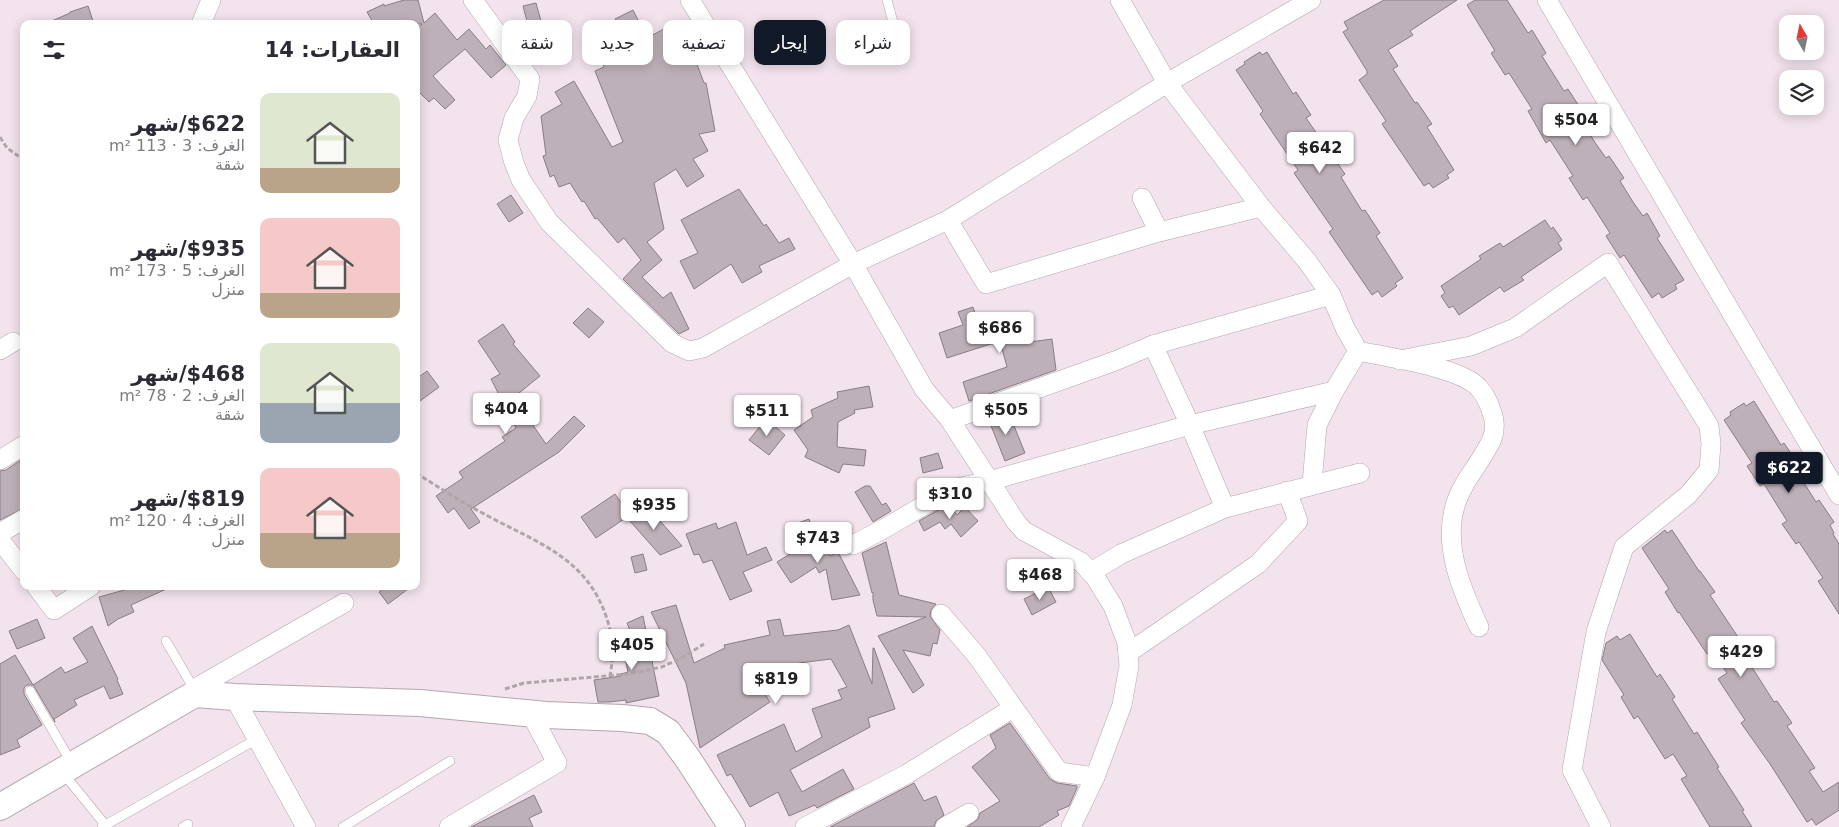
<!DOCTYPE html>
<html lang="ar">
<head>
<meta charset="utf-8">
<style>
	body { margin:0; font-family:"DejaVu Sans",Cairo,sans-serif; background:#f2f2f3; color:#2b2b33; direction:rtl; height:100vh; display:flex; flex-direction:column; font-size:19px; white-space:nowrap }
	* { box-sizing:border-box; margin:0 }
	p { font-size:16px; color:#7c7c81 }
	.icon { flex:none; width:28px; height:28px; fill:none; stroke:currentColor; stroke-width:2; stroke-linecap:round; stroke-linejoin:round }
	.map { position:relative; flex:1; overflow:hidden; direction:ltr }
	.sheet { position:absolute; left:20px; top:20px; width:400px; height:570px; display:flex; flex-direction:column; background:#fff; border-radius:10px; box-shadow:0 2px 12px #0003; direction:rtl }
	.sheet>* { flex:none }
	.banner { position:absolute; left:435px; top:20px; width:475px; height:45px; direction:rtl; display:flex; gap:10px }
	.needle { width:32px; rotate:351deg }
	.controls { position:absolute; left:1779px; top:15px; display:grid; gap:10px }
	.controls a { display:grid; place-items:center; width:45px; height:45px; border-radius:10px; background:#fff; box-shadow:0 2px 12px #0003; font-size:25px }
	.price { position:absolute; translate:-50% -42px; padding:0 11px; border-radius:5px; background:#fff; color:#222; font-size:16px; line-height:32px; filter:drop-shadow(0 1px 2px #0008) }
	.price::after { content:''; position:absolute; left:50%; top:30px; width:15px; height:11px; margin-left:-8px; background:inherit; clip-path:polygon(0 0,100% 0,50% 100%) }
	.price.current { background:#111827; color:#fff }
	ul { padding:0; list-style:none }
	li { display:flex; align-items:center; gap:15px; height:125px; padding:0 20px }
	li span { display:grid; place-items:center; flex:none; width:140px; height:100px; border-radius:10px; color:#555 }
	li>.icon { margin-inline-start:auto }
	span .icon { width:60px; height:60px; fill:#fffc; stroke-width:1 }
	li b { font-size:21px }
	h2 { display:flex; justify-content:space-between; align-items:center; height:60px; padding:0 20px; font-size:21px }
	.pill { padding:0 18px; border-radius:10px; background:#fff; box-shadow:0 2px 12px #0003; font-size:18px; line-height:45px }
	.pill.current { background:#111827; color:#fff }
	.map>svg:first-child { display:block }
</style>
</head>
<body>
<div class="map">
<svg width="1839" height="827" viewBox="0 0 1839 827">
	<rect width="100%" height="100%" fill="#f2e3ec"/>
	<!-- building -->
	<g fill="#beb0b8" stroke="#8a7d85">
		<polygon points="404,0 418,0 424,23 435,13 457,40 469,29 486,49 490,45 506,65 491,78 465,49 433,76 455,100 445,109 434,98 429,102 416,89 416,29 422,24 374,24 367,12 384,4 384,6"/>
		<polygon points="1384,0 1457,0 1410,31 1413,35 1388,50 1398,66 1393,69 1415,103 1417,102 1432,124 1427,127 1454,170 1447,175 1449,178 1433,188 1429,183 1424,186 1382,124 1386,121 1359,80 1367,74 1367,71 1343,32 1348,29 1344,22"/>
		<polygon points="1475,0 1507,0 1528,33 1532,30 1546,53 1542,56 1564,91 1568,89 1588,120 1583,123 1596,144 1606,158 1609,156 1624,178 1620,181 1633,202 1643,216 1647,213 1660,236 1657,238 1684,280 1675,285 1677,289 1662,298 1659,293 1652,298 1624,255 1620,258 1606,236 1610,233 1587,197 1583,200 1569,178 1573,176 1550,140 1546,143 1528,111 1532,109 1509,73 1505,75 1491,53 1495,51 1467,5"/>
		<polygon points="536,3 541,21 528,25 523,6"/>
		<polygon points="88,6 94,24 45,24 70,13 70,12"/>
		<polygon points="633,10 647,38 675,23 695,59 704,83 706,83 715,131 699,134 708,151 693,159 704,176 687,187 676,169 654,183 664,229 647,242 662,260 642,277 663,298 671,292 689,329 679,334 623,279 641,260 624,238 618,243 597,218 595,219 584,201 582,202 570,183 559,187 554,175 550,177 543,156 546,155 541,116 562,104 555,92 574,81 612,147 623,142 595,71 604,67 593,31 617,22 615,19"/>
		<polygon points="1260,52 1262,55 1267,52 1293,94 1296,92 1311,115 1306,118 1345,174 1341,177 1349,190 1362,211 1365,210 1380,233 1376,236 1403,278 1395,283 1397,286 1382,297 1378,291 1372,295 1329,232 1333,229 1294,173 1298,170 1260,114 1263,111 1236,70 1245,64 1244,62"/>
		<polygon points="739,189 764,226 766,224 779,243 789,238 795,249 759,266 762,272 742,283 731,264 694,289 680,261 698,253 681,220"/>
		<polygon points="511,195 523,213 509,222 497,204"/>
		<polygon points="1545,220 1551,229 1553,227 1562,240 1558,243 1562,249 1521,277 1524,280 1504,292 1500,287 1459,315 1453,306 1449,308 1441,296 1445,293 1441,286 1481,259 1479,256 1500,243 1503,247"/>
		<polygon points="973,307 982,334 1027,324 1030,342 1052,339 1056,370 969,401 963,382 1007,367 1000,341 947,358 939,333 963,325 958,312"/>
		<polygon points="588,308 604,322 589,338 573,323"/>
		<polygon points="503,324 515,342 513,344 540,376 519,393 524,402 519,405 546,444 574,416 585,426 559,452 471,509 480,522 469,529 454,508 448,513 436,496 463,478 459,472 505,441 502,437 516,428 491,379 500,374 478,341"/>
		<polygon points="427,371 439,387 416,404 416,379"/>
		<polygon points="869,386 873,407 854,410 855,413 838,422 837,447 866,450 864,466 843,464 839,473 805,457 808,450 794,430 813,417 811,410 838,398 837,392"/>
		<polygon points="1754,401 1781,445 1784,443 1798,464 1794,467 1816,502 1819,500 1834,522 1830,525 1834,533 1833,534 1839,544 1839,614 1818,581 1823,578 1799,542 1796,544 1782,524 1787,521 1764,484 1760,486 1747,466 1752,463 1724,420 1731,415 1730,412 1744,403 1746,406"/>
		<polygon points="1008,411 1025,453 1005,461 988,418"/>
		<polygon points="766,419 785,435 769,455 749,440"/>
		<polygon points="938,453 943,468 923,473 920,458"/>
		<polygon points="24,458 24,508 0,520 0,471 6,470"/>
		<polygon points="865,486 870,486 882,505 886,503 891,511 873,522 855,492"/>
		<polygon points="615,494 630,515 596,538 581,517"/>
		<polygon points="949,504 957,515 965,507 978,521 961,537 951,524 945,529 940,522 924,531 919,521"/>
		<polygon points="646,505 668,530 682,546 660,555 629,520"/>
		<polygon points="809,519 819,547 825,545 830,556 838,552 860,595 832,600 826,569 819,573 816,567 791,583 777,562 803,546 795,524"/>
		<polygon points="736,522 747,555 766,547 772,560 743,572 752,591 730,600 712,560 703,563 699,554 694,555 686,534 716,523 718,529"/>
		<polygon points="1665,530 1667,533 1672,530 1699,571 1700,571 1715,592 1710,595 1738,637 1730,642 1745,663 1748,661 1774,702 1777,701 1792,723 1787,726 1815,768 1809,771 1823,792 1839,782 1839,810 1816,825 1812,819 1807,822 1770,764 1741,723 1745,720 1718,679 1727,673 1712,651 1707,654 1679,612 1678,613 1665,592 1669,589 1642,548"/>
		<polygon points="886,542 899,595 936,604 931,610 930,616 940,630 937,644 933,643 930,656 903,650 924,685 913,693 878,636 926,617 877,616 873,600 873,592 872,593 862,553"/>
		<polygon points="643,554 647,570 635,573 631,557"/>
		<polygon points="127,586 173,586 131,605 134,612 118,619 108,626 99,597 128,589"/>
		<polygon points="388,586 412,586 388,604 379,592"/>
		<polygon points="1048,587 1056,602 1032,615 1024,599"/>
		<polygon points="676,605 694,663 725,648 724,645 770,635 767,621 780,619 784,636 838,630 849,625 872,684 873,648 874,648 895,709 868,718 870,727 790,770 802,792 843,769 854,789 817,808 815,805 789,816 778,792 750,807 731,774 727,776 717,755 784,724 796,752 822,737 812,709 842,699 838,690 847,687 831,659 799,663 800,666 772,676 758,684 770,702 700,748 686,683 651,612"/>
		<polygon points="643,616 659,696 626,703 626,700 609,702 598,702 594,680 621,676 621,674 628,672 622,642 634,640 627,623"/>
		<polygon points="37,619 45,638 17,649 9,631"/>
		<polygon points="92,626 118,679 117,680 123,694 110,699 104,686 74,700 77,705 54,719 55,722 35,688 33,685 27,685 24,688 24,694 42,725 17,740 20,747 0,755 0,664 15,655 33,685 61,667 65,673 88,662 73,638"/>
		<polygon points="1630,634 1657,677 1660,674 1675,697 1672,699 1694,734 1697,732 1719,767 1717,768 1744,810 1742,811 1752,827 1710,827 1681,779 1687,776 1673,754 1665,759 1638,716 1634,719 1621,697 1624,695 1602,660 1606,643 1617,636 1620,640"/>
		<polygon points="1010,723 1050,779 1057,783 1077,786 1077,788 1069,806 1057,811 1059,815 1039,827 967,827 978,819 980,813 1000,801 972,767 996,748 990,735"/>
		<polygon points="914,783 924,801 936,796 944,815 936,821 934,827 830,827"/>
		<polygon points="534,795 542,812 529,818 533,827 471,827"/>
	</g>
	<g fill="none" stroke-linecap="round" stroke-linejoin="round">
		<!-- lane casing -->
		<g stroke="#b4a6af" stroke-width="10">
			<g id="lane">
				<polyline points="887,0 893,22"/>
				<polyline points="166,641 194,689"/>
				<polyline points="30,691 71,762"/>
				<polyline points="63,773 107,827"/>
				<polyline points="102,827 257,739"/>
				<polyline points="183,827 188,824"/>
				<polyline points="343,827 450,761"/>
			</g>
		</g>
		<!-- street casing -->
		<g stroke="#b4a6af" stroke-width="20">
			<g id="street">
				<polyline points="473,0 530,79 527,96 514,118 508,140 514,163 521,180 549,222 672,343 689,351 703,348 853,264 924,389 950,420 1016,522 1024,531 1081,562 1095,577 1113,606 1127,643 1129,666 1122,705 1095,777 1071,827"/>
				<polyline points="690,0 853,264 948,220 1167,83 1311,0"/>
				<path d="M1120,0l47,83 94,124 46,54 24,34 14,33 13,23c28,6 101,16 120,36 6,6 10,14 13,23 4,10 5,18 1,29 -10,23 -30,42 -37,67 -12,40 7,85 24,121"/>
				<polyline points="1547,0 1839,495"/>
				<polyline points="201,24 211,0"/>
				<polyline points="1142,198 1159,232"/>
				<polyline points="948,220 986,284 1159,232 1261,207"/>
				<polyline points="1153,345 1190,425 1225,508"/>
				<polyline points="0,350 13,342"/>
				<polyline points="1400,360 1471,346 1515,328 1608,263 1709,426 1711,444 1709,470 1688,495 1624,547 1596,632 1572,770 1601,827"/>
				<polyline points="950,420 1115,361 1153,345 1331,295"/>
				<polyline points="0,460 24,445"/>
				<polyline points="1312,484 1317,425 1334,391"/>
				<polyline points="0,533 24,519"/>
				<polyline points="0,540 24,571"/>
				<polyline points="853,545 887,527 938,497 957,488 989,481 1190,425 1334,391 1358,351"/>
				<polyline points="1091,572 1121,554 1225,508 1360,473"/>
				<polyline points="36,586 54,610 91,586"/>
				<polyline points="941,614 977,656 1059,772 1095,777"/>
				<polyline points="1128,653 1258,564 1298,521 1287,491"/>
				<polyline points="195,694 194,689 344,603"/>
				<polyline points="234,697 306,827"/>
				<polyline points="449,827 557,763 531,714"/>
				<polyline points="805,827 907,774 1013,708"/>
				<polyline points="945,827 969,813"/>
			</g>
		</g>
		<!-- secondary casing -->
		<g stroke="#b4a6af" stroke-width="28">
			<polyline id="secondary" points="0,807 195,694 234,697 420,703 546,715 622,718 650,721 668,732 688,759 732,827"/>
		</g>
		<!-- path -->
		<g stroke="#b1a5ac" stroke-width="3" stroke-dasharray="5 2.5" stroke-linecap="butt">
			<polyline points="0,137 7,148 24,160"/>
			<path d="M416,473c24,15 47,30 72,43 50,27 98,42 118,100 7,20 8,38 4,60"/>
			<polyline points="505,689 524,683 629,674 662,667 683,657 704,644"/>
		</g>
		<!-- lane -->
		<use href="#lane" stroke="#fff" stroke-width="9"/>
		<!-- street -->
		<use href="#street" stroke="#fff" stroke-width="19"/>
		<!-- secondary -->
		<use href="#secondary" stroke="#fff" stroke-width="26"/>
	</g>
</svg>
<div class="controls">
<a><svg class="needle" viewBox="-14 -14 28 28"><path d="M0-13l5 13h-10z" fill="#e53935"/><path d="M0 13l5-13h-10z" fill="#7c7c81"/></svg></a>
<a><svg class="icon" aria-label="layers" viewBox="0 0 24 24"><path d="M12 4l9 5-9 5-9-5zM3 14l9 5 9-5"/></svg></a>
</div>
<b class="price" style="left:1576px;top:146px">$504</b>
<b class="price" style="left:1320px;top:174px">$642</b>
<b class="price" style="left:1000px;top:354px">$686</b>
<b class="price" style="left:506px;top:435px">$404</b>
<b class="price" style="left:1006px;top:436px">$505</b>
<b class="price" style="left:767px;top:437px">$511</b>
<b class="price current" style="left:1789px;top:494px">$622</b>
<b class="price" style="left:950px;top:520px">$310</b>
<b class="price" style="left:654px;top:531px">$935</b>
<b class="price" style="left:818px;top:564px">$743</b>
<b class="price" style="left:1040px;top:601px">$468</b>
<b class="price" style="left:632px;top:671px">$405</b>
<b class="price" style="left:1741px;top:678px">$429</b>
<b class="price" style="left:776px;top:705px">$819</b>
<div class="banner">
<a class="pill">شراء</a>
<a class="pill current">إيجار</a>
<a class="pill">تصفية</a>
<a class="pill">جديد</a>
<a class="pill">شقة</a>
</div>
<section class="sheet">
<h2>العقارات: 14<svg class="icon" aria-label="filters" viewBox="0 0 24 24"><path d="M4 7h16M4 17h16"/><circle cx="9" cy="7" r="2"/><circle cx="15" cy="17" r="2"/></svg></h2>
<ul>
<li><span style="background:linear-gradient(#dfe7d0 75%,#b9a48a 0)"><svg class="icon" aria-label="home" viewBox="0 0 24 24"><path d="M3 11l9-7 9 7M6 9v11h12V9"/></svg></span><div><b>$622/شهر</b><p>الغرف: 3 · 113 m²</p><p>شقة</p></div></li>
<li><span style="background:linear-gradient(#f6c9c9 75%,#b9a48a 0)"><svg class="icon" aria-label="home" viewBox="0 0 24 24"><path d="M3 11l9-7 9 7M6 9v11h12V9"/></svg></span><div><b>$935/شهر</b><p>الغرف: 5 · 173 m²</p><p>منزل</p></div></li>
<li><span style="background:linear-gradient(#dfe7d0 60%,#9aa5b1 0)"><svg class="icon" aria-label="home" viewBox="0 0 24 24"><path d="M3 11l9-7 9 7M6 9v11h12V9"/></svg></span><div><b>$468/شهر</b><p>الغرف: 2 · 78 m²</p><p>شقة</p></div></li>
<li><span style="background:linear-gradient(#f6c9c9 65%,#b9a48a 0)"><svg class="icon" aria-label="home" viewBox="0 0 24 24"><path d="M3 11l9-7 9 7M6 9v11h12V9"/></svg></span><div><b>$819/شهر</b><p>الغرف: 4 · 120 m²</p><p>منزل</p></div></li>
</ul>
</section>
</div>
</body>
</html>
